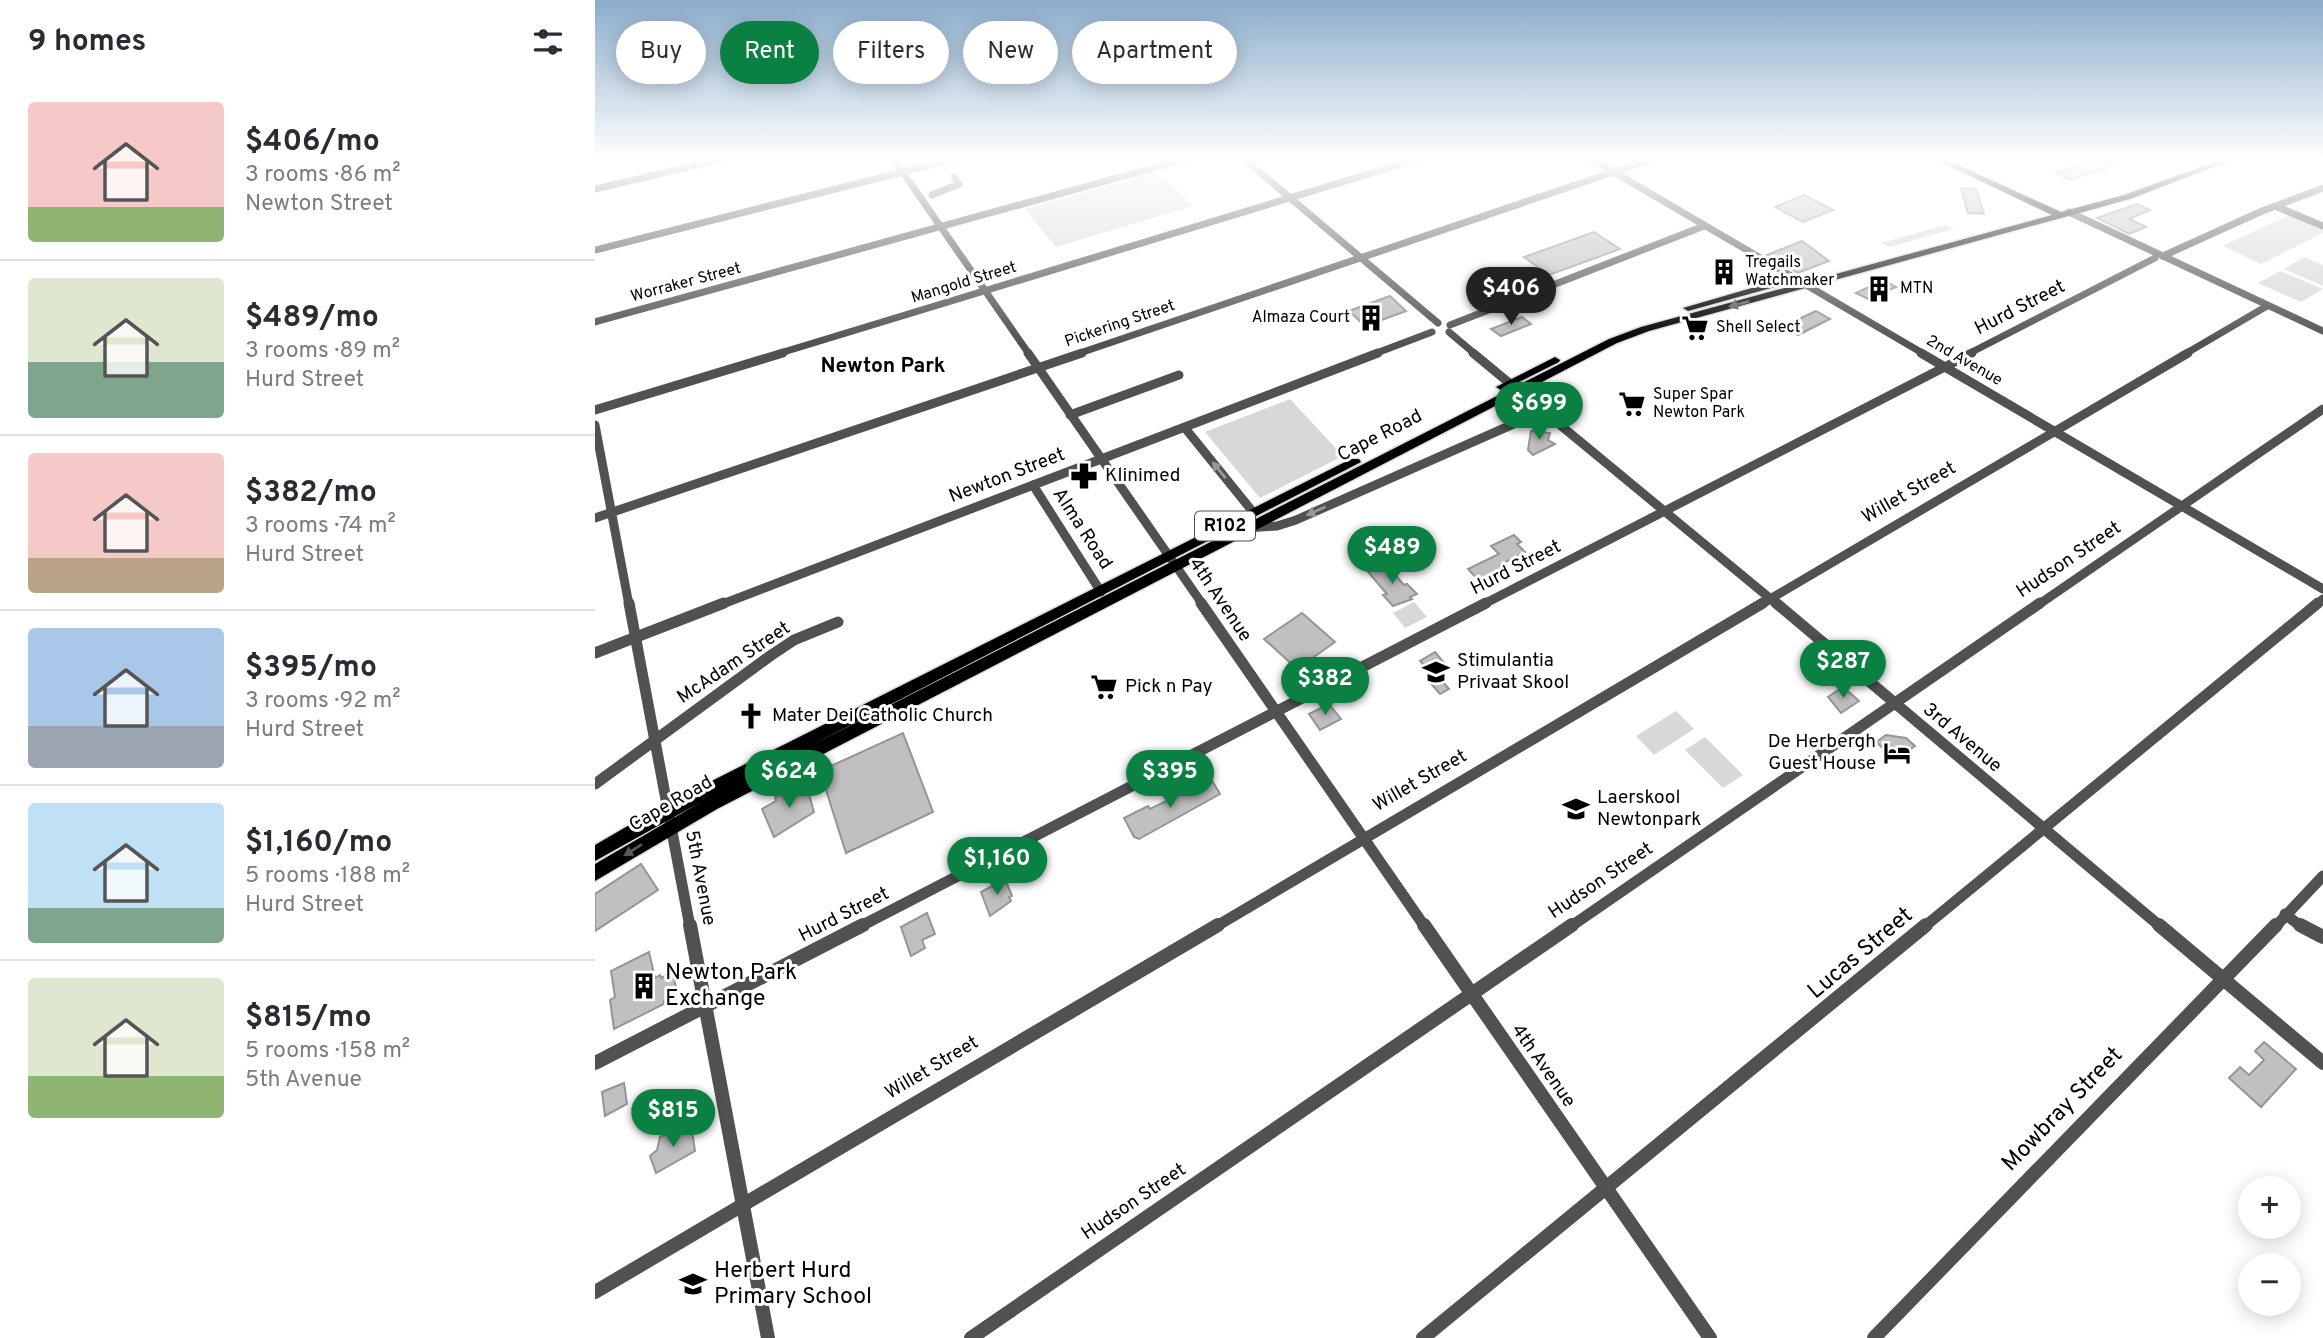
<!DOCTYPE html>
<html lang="en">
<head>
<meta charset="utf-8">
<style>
	body { margin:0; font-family:Overpass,sans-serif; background:#f2f2f3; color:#2b2b33; height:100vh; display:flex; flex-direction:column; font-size:26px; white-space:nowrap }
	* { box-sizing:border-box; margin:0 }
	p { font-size:23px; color:#7c7c81 }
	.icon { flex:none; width:38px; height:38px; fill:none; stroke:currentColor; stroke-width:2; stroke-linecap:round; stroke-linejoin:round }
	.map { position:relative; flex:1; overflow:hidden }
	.details { display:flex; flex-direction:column; background:#fff; width:595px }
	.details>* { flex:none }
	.top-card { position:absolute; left:21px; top:21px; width:665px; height:63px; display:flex; gap:14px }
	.fabs { position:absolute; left:1643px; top:1176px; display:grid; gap:14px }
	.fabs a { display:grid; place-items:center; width:63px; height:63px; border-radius:50%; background:#fff; box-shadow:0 4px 18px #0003; font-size:35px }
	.price { position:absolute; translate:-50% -60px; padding:0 16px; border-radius:24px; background:#0b8043; color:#fff; font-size:23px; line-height:46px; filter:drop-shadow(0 2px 4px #0008) }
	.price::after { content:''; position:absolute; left:50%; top:42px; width:21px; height:16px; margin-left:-10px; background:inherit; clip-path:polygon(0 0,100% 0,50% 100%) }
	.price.current { background:#222; color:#fff }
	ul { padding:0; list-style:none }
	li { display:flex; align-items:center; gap:21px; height:175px; padding:0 28px }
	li+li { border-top:2px solid #e1e1e2 }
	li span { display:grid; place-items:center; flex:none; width:196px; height:140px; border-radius:7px; color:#555 }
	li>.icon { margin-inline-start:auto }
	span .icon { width:84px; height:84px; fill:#fffc; stroke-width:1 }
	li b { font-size:30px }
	h2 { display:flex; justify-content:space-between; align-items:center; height:84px; padding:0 28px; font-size:30px }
	.pill { padding:0 24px; border-radius:32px; background:#fff; box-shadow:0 4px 18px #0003; font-size:24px; line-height:63px }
	.pill.current { background:#0b8043; color:#fff }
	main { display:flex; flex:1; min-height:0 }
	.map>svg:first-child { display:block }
</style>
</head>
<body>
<main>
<section class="details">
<h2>9 homes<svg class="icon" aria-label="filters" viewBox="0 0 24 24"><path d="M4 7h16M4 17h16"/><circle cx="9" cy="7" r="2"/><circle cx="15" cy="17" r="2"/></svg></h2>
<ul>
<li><span style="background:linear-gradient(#f6c9c9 75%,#8fb573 0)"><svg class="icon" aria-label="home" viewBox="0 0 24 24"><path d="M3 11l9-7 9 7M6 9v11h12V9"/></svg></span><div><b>$406/mo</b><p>3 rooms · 86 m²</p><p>Newton Street</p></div></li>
<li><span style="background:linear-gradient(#dfe7d0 60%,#7fa58c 0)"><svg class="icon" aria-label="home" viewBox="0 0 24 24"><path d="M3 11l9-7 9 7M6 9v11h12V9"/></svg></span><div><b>$489/mo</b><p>3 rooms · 89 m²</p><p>Hurd Street</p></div></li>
<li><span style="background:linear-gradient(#f6c9c9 75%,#b9a48a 0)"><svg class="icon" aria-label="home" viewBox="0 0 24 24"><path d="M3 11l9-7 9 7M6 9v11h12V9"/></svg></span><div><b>$382/mo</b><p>3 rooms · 74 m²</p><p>Hurd Street</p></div></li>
<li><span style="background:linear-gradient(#a9c7e8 70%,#9aa5b1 0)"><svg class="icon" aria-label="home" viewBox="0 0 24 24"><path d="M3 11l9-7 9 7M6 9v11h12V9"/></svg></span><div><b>$395/mo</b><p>3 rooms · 92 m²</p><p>Hurd Street</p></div></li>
<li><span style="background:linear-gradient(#bfe0f5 75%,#7fa58c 0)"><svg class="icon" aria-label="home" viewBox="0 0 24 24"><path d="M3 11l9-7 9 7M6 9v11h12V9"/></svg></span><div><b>$1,160/mo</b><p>5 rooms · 188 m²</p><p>Hurd Street</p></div></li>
<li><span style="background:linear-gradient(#dfe7d0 70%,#8fb573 0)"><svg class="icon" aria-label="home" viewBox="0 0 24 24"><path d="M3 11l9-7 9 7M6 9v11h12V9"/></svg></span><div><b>$815/mo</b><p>5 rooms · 158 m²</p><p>5th Avenue</p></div></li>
</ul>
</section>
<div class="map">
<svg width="1728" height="1338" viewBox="0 0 1728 1338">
	<rect width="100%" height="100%" fill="#fff"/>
	<!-- green -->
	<g fill="#d8d8d8">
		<polygon points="562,172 598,206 461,247 430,209"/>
		<polygon points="1694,215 1728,230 1728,233 1666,264 1628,246"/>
		<polygon points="1350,225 1359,229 1295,247 1286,243"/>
		<polygon points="1709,257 1728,265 1728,286 1689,269"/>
		<polygon points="1685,271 1728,289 1706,302 1663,283"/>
		<polygon points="695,399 748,456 665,498 610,432"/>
		<polygon points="819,602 832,617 810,628 798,613"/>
		<polygon points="1081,711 1099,729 1059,755 1041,736"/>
		<polygon points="1110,737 1148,775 1128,788 1090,750"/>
	</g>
	<!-- building -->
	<g fill="#c0c0c0" stroke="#959595" stroke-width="2">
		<polygon points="1506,158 1521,165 1475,180 1461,173"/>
		<polygon points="1366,188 1381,189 1389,214 1373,213"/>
		<polygon points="1209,195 1238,210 1208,222 1180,207"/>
		<polygon points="1542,204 1555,210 1534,219 1551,227 1534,234 1502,218"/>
		<polygon points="999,232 1025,249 954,275 929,257"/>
		<polygon points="1207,241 1234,261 1203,273 1172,255"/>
		<polygon points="1289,280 1301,287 1273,299 1261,293"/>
		<polygon points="795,296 811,311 770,326 754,311"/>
		<polygon points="1221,311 1235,319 1203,335 1189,326"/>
		<polygon points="927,317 936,324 906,336 896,329"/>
		<polygon points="936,431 955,433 953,440 960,444 938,455 933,450"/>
		<polygon points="919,535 926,542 922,544 930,552 905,565 910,569 885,582 873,569 904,554 896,546"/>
		<polygon points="785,567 788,570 794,568 809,585 812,584 822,594 815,597 817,599 798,606 788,595 792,594 773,572"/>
		<polygon points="707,613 740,642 702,669 669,639"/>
		<polygon points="840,652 854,669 842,675 854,689 845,694 832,679 838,676 825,661"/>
		<polygon points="1248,687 1264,701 1246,713 1233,697"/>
		<polygon points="734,704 746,719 725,730 714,714"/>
		<polygon points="308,733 338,812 251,853 225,771"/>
		<polygon points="1291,735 1311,738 1320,746 1301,760 1281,742"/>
		<polygon points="616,779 625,794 544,839 539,837 529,818 553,806 555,809"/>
		<polygon points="211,784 219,812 179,837 167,809 181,801 180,797"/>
		<polygon points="46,864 63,890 0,931 0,894"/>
		<polygon points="410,879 417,896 414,897 416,901 395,916 386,892"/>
		<polygon points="332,913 340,934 327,940 330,948 316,956 306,927"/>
		<polygon points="54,952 60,978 65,975 66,978 78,972 82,993 69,1000 69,1004 19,1029 15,1000 20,997 16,971"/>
		<polygon points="1669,1042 1701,1069 1666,1107 1634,1078 1645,1067 1654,1075 1669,1060 1660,1051"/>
		<polygon points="29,1083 32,1104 10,1116 7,1092"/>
		<polygon points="85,1126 86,1131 91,1128 92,1134 97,1131 100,1151 61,1173 55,1156 62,1150 65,1137"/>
	</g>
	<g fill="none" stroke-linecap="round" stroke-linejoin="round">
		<!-- major casing -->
		<g stroke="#dbdbdb" stroke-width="3">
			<g id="major">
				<polygon points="1338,158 1348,158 1466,212 1529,195 1631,158 1642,158 1535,199 1054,331 1022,343 122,809 0,881 0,864 106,802 0,861 0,845 67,806 756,459 764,459 766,462 207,750 1014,339 1046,327 1457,215"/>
				<polygon points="1198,276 1203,279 1201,281 1093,311 1088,308"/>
				<polygon points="960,357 965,360 964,362 910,389 906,390 901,387"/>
			</g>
		</g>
		<!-- minor-far3 -->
		<g stroke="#515151" stroke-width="7">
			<polyline points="298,158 434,354"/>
			<polyline points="648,158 843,323"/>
			<polyline points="995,158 1329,354"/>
			<polyline points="0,189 131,158"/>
			<polyline points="337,195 364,184 359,177"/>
			<polyline points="1680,206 1728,226"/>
			<polyline points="1474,212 1728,331"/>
			<polyline points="0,250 363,158"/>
			<polyline points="1568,256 1667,211 1728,188"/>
			<polyline points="0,322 594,158"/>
			<polyline points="855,325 1109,226"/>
			<polyline points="854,332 880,354"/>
			<polyline points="182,354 826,158"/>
			<polyline points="482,354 1060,158"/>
			<polyline points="779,354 837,332"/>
			<polyline points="1373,354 1560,258"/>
			<polyline points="1590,354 1672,306"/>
		</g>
		<!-- minor-far2 -->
		<g stroke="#515151" stroke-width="9">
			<polyline points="433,353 608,605"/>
			<polyline points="878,353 1183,605"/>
			<polyline points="1326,353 1728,589"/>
			<polyline points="0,410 188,353"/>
			<polyline points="475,415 584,375"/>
			<polyline points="0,425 34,605"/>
			<polyline points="590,428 658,512"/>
			<polyline points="438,485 506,592"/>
			<polyline points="0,518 487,353"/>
			<polyline points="652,528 682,526 701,520 948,411"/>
			<polyline points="125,605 783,353"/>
			<polyline points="887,605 1377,353"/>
			<polyline points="1165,605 1593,353"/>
			<polyline points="1443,605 1728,409"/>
			<polyline points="1721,605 1728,599"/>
		</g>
		<!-- minor-far1 -->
		<g stroke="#515151" stroke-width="11">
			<polyline points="34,603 95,927"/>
			<polyline points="606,603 830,927"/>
			<polyline points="1181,603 1566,927"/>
			<polyline points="0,653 129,603"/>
			<polyline points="0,784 175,656 199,640 243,622"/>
			<polyline points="1690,914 1707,927"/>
			<polyline points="264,927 891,603"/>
			<polyline points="620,927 1168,603"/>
			<polyline points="975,927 1445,603"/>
			<polyline points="1329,927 1723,603"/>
			<polyline points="1680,927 1728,876"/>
		</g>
		<!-- minor -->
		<g stroke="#515151" stroke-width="14">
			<polyline points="95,925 173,1338"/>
			<polyline points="829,925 1115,1338"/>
			<polyline points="1564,925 1728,1063"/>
			<polyline points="1705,925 1728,937"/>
			<polyline points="0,1063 268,925"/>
			<polyline points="0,1292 623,925"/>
			<polyline points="376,1338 977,925"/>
			<polyline points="828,1338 1331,925"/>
			<polyline points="1279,1338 1681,925"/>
		</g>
		<!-- major -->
		<use href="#major" fill="#000" fill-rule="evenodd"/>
	</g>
	<!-- one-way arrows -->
	<defs><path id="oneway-solid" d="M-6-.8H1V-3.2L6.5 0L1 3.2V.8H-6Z" transform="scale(1.75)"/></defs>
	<g fill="#595959">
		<use href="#oneway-solid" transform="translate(1144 304) rotate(165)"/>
		<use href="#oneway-solid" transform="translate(38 850) rotate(148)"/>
	</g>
	<g fill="#979797">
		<use href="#oneway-solid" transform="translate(624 470) rotate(-129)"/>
		<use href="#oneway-solid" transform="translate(721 511) rotate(156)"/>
	</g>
	<!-- sky -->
	<linearGradient id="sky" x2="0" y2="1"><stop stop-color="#8baccb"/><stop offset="0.46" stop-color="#fff"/><stop offset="1" stop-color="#fff" stop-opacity="0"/></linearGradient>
	<rect width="1728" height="345" fill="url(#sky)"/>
	<!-- icons -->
	<defs>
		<g id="building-bare" transform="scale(2.1)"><path d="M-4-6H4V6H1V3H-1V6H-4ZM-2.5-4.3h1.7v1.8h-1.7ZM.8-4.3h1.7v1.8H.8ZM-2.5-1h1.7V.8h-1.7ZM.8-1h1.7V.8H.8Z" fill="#000" stroke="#fff" stroke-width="2.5" paint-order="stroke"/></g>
		<g id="supermarket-bare" transform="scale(2.1)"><path d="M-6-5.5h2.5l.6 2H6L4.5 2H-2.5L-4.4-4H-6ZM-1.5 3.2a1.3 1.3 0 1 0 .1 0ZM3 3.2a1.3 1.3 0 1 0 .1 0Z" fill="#000" stroke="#fff" stroke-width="2.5" paint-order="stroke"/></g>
		<g id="pharmacy-bare" transform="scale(2.1)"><path d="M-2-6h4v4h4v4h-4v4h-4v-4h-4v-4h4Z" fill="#000" stroke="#fff" stroke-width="2.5" paint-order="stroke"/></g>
		<g id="school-bare" transform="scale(2.1)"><path d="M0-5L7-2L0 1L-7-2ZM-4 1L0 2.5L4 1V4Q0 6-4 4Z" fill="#000" stroke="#fff" stroke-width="2.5" paint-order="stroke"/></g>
		<g id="church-bare" transform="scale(2.1)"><path d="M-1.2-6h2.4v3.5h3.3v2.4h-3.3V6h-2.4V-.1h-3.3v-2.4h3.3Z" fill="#000" stroke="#fff" stroke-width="2.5" paint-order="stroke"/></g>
		<g id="hotel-bare" transform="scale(2.1)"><path d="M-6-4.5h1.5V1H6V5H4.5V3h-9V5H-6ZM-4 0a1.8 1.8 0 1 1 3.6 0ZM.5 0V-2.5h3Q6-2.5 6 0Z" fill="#000" stroke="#fff" stroke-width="2.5" paint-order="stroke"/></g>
	</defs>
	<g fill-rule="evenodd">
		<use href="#building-bare" x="1129" y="272"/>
		<use href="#building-bare" x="1284" y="289"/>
		<use href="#building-bare" x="776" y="318"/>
		<use href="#supermarket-bare" x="1100" y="328"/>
		<use href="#supermarket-bare" x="1037" y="404"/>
		<use href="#pharmacy-bare" x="489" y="476"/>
		<use href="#school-bare" x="841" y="672"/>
		<use href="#supermarket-bare" x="509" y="687"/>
		<use href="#church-bare" x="156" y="716"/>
		<use href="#hotel-bare" x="1302" y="753"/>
		<use href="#school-bare" x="981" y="809"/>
		<use href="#building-bare" x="49" y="986"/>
		<use href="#school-bare" x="98" y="1284"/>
	</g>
	<g text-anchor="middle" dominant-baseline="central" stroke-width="6" stroke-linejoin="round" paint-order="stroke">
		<!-- far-poi labels -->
		<g font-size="16" fill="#000" stroke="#fff" text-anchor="start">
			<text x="1150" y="263">Tregails<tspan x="1150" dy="18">Watchmaker</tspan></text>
			<text x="1305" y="289">MTN</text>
			<text x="755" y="318" text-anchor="end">Almaza Court</text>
			<text x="1121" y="328">Shell Select</text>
			<text x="1058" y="395">Super Spar<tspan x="1058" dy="18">Newton Park</tspan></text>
		</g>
		<!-- far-street labels -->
		<g font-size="16" fill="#000" stroke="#fff">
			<text transform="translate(91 283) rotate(-15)">Worraker Street</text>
			<text transform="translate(369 283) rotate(-17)">Mangold Street</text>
			<text transform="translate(525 324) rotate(-19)">Pickering Street</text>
			<text transform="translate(1369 361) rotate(30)">2nd Avenue</text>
		</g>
		<!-- shield labels -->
		<rect fill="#fff" stroke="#4c4c4c" stroke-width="2" x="600" y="511.5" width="60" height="29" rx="5"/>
		<g font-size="18" font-weight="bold" fill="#000">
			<text x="630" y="526">R102</text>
		</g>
		<!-- street labels -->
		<g font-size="19" fill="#000" stroke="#fff">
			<text transform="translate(1425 308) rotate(-27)">Hurd Street</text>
			<text transform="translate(785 436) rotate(-27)">Cape Road</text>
			<text transform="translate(412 476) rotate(-21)">Newton Street</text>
			<text transform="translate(1314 493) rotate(-30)">Willet Street</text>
			<text transform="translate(487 529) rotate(57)">Alma Road</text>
			<text transform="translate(1474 560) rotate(-34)">Hudson Street</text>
			<text transform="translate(921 568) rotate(-27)">Hurd Street</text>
			<text transform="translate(625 600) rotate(56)">4th Avenue</text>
			<text transform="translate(139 663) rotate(-34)">McAdam Street</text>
			<text transform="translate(1367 738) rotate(40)">3rd Avenue</text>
			<text transform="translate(825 781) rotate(-30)">Willet Street</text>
			<text transform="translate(76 804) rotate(-30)">Cape Road</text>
			<text transform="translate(105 878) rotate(79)">5th Avenue</text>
			<text transform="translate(1006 881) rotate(-34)">Hudson Street</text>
			<text transform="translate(249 915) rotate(-27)">Hurd Street</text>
			<text transform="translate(948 1066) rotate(55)">4th Avenue</text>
			<text transform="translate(337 1068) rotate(-31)">Willet Street</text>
			<text transform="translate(539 1202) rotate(-34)">Hudson Street</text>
		</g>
		<!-- poi labels -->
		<g font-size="19" fill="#000" stroke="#fff" text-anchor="start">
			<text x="510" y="476">Klinimed</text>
			<text x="862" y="661">Stimulantia<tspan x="862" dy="22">Privaat Skool</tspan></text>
			<text x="530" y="687">Pick n Pay</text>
			<text x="177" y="716">Mater Dei Catholic Church</text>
			<text x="1281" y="742" text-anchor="end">De Herbergh<tspan x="1281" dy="22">Guest House</tspan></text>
			<text x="1002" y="798">Laerskool<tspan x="1002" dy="22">Newtonpark</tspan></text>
		</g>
		<!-- far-district labels -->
		<g font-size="21" font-weight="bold" fill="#000" stroke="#fff">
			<text x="288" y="366">Newton Park</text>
		</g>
		<!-- near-street labels -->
		<g font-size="23" fill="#000" stroke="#fff">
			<text transform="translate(1266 954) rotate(-40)">Lucas Street</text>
			<text transform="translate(1468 1110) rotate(-46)">Mowbray Street</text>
		</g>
		<!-- near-poi labels -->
		<g font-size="23" fill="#000" stroke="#fff" text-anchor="start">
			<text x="70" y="973">Newton Park<tspan x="70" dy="26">Exchange</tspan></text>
			<text x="119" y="1271">Herbert Hurd<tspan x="119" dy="26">Primary School</tspan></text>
		</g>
	</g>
</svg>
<div class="fabs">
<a>+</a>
<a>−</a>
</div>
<b class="price current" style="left:916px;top:327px">$406</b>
<b class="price" style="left:944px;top:442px">$699</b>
<b class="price" style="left:797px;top:586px">$489</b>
<b class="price" style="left:1248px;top:700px">$287</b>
<b class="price" style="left:730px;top:717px">$382</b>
<b class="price" style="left:194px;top:810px">$624</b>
<b class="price" style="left:575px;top:810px">$395</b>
<b class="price" style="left:402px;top:897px">$1,160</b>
<b class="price" style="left:78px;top:1149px">$815</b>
<div class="top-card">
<a class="pill">Buy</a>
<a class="pill current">Rent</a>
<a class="pill">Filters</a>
<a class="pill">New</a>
<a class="pill">Apartment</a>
</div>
</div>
</main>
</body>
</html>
